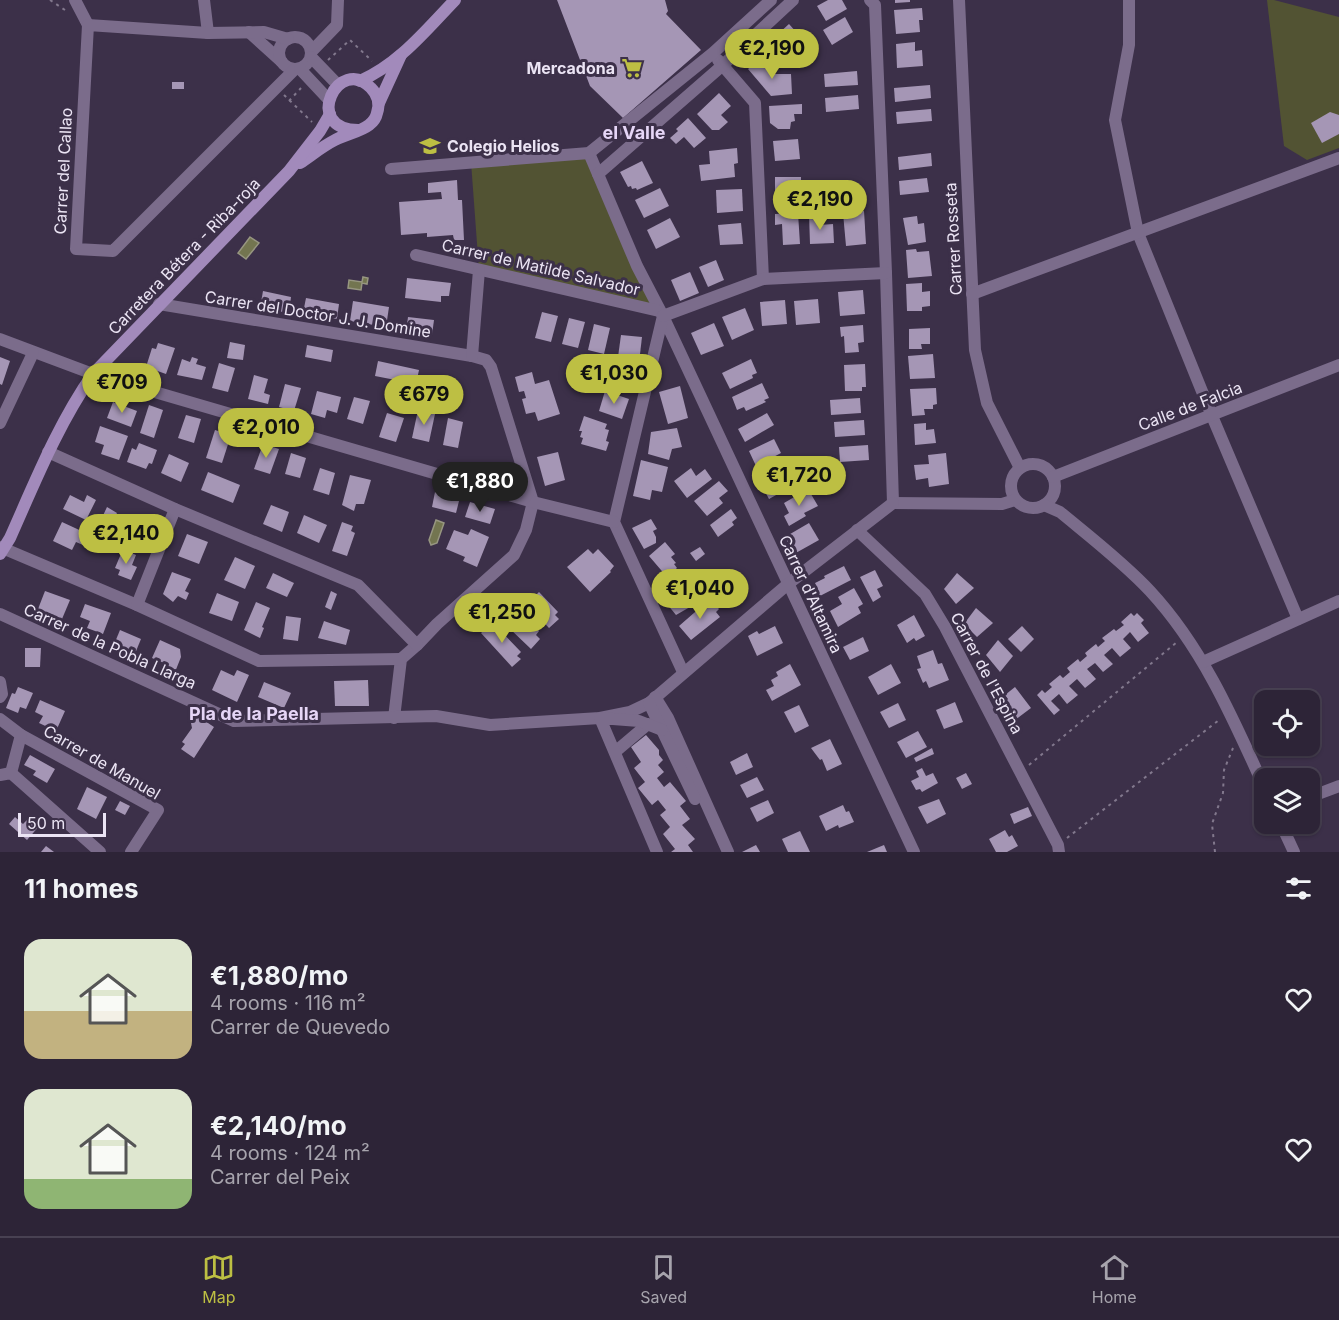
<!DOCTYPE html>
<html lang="en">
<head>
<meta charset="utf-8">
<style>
	body { margin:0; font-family:Inter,sans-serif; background:#352c3f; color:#f1f3f6; height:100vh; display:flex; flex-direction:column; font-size:22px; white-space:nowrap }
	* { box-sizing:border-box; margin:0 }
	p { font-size:20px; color:#a7a4ad }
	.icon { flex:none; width:33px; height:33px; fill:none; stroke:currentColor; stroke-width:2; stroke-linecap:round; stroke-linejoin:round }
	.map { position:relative; height:852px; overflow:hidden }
	.drawer { display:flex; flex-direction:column; background:#2d2437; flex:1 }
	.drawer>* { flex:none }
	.buttons { position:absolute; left:1254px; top:690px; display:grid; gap:12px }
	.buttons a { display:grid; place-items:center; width:66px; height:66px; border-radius:12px; background:#2d2437; box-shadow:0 2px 4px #0004,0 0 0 2px #484152; font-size:30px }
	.scale { position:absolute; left:18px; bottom:15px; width:88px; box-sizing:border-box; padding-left:6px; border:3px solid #ebe4f4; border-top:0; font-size:16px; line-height:21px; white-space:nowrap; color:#ebe4f4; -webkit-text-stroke:4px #3c3049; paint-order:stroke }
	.price { position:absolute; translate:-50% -51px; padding:0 14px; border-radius:21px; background:#bdbf43; color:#111; font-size:20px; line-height:39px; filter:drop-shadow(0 2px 3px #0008) }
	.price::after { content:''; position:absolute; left:50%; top:36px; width:18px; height:14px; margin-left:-9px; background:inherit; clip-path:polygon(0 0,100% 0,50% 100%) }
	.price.current { background:#222; color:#fff }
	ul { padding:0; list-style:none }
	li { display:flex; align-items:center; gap:18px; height:150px; padding:0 24px }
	li span { display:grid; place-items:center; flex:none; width:168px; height:120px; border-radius:18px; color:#555 }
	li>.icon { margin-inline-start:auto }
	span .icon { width:72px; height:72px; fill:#fffc; stroke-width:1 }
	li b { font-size:26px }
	h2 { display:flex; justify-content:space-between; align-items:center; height:72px; padding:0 24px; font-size:26px }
	.dock { display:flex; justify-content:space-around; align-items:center; height:84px; border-top:2px solid #484152; background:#2d2437; font-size:16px; color:#a7a4ad }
	.dock a { display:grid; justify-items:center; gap:3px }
	.dock .current { color:#bdbf43 }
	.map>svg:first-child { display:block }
</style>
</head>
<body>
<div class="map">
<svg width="1339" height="852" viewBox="0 0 1339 852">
	<rect width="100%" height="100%" fill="#3c3049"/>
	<!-- green -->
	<g fill="#525333">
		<polygon points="1267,0 1274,0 1339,17 1339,148 1307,160 1284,146"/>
		<polygon points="589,153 659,311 479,270 471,162"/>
	</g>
	<!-- water -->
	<g fill="#737550" stroke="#979681" stroke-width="1.5">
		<polygon points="250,237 259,243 246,259 238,253"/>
		<polygon points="363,277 368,278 367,284 362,283 361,290 348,288 349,280 362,282"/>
		<polygon points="436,520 444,523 437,543 431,545 429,540"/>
	</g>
	<!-- building -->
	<g fill="#a596b5">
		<polygon points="557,0 665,0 668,11 666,14 701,50 623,118 590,86"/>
		<polygon points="828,0 842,0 847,9 826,21 817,6"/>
		<polygon points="895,0 910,0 910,2 895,3"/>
		<polygon points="922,8 923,20 919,20 920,32 896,34 894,10"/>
		<polygon points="845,17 853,32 832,45 823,30"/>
		<polygon points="789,24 797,33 792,38 797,43 792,47 796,52 788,59 786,56 782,60 767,44"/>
		<polygon points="915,42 915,51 922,50 923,66 897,68 896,44"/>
		<polygon points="760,58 774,74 791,74 792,94 771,96 748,69"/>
		<polygon points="857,71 858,85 825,87 824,74"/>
		<rect x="172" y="82" width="12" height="7"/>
		<polygon points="930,85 931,98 895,102 894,88"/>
		<polygon points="719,93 731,106 721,115 728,122 719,130 712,130 697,114"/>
		<polygon points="858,95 859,109 826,112 825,98"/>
		<polygon points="802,104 802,114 794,114 795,121 791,122 790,129 778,129 770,123 769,106"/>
		<polygon points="931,109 932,121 897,124 896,112"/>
		<polygon points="1330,112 1339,115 1339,134 1322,143 1311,123"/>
		<polygon points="688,118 706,138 694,148 684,137 676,144 670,138 678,131 676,129"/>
		<polygon points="798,139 800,159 775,161 773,141"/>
		<polygon points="737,148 738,163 734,164 735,177 701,181 699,165 710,164 709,151"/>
		<polygon points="931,153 932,166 899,170 898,157"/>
		<polygon points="642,161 653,183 637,190 636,188 632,189 631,186 628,187 620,172"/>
		<rect x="775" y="177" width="26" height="21"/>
		<polygon points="927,178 929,192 900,195 899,181"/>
		<polygon points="457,180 458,200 462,200 464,240 454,240 453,235 427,237 427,233 401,235 399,202 442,199 441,192 428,193 428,183"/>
		<polygon points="660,188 669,206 644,218 635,200"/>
		<polygon points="742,189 743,211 717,213 716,190"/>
		<polygon points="864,211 866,244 846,246 843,213"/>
		<polygon points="798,213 800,244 783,245 782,224 775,225 775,214"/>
		<polygon points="809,214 818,214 819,225 833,224 834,243 810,244"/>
		<polygon points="917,216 918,224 924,223 926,242 908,245 903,218"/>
		<polygon points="670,218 680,237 656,249 647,230"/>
		<polygon points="741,223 743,244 720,245 718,225"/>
		<polygon points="916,249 917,252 929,251 932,276 908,278 906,250"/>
		<polygon points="716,260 724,280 708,287 699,267"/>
		<polygon points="690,272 699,293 680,301 671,280"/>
		<polygon points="407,278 451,283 449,296 441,296 441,302 405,298"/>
		<polygon points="922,283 922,292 930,291 930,306 922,307 922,311 907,311 906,284"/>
		<polygon points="863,290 865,314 840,316 838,292"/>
		<polygon points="263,291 291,297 289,313 260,308"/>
		<polygon points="306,298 339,304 337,319 303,313"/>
		<polygon points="818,299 820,323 796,325 794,301"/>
		<polygon points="785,300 787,324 762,326 760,302"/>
		<polygon points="353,301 389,307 386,327 350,321"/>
		<polygon points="745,308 754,330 732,340 722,317"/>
		<polygon points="542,312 558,316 551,342 535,338"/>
		<polygon points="408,317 434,320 432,335 406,332"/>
		<polygon points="569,318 585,322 578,348 562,344"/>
		<polygon points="714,323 724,346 701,355 691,333"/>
		<polygon points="594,324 610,328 604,354 588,350"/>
		<polygon points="863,325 864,342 858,343 859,352 845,353 844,336 841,337 840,327"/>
		<polygon points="930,328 930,344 921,344 922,349 909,349 909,329"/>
		<polygon points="621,335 642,337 640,354 636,357 618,357"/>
		<polygon points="230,342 245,345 243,360 227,358"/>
		<polygon points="158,343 175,348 166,374 146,367 152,348 156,349"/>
		<polygon points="307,345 333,350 331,362 305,357"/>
		<polygon points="933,354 935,378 910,379 908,356"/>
		<polygon points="0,357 10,361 2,385 0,384"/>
		<polygon points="192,357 198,359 196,364 206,367 202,380 177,375 182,359 190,362"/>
		<polygon points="751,359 757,373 752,375 753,378 730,389 722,373"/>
		<polygon points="378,361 419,370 416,384 375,376"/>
		<polygon points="219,363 235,368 228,392 212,388"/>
		<polygon points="865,364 866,387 862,387 862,391 845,391 844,365"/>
		<polygon points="532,372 535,384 549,380 560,414 538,421 535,412 526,414 522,399 526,398 524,391 519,392 515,377"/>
		<polygon points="254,375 268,379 264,393 270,395 268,404 248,399"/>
		<polygon points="762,383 769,398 764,400 766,402 746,411 744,407 737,410 732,397"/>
		<polygon points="285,384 301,388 294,411 279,407"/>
		<polygon points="680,386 688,418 668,424 659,392"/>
		<polygon points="936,388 937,404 933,405 933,409 924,409 925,415 912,416 910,389"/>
		<polygon points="317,391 341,397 337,413 327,410 325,418 311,414"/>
		<polygon points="605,391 629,399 622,419 599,411"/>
		<polygon points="354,397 370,401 363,424 347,419"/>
		<polygon points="860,398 861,413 831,415 830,400"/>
		<polygon points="113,402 137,411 131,427 107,418"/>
		<polygon points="149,405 163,410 154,438 140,433"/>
		<polygon points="418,410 435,414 429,442 412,438"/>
		<polygon points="387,413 404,418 396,442 379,437"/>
		<polygon points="767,413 774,425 745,442 738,429"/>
		<polygon points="186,415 201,419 194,443 178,438"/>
		<polygon points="584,416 607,424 605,429 609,430 606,441 609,442 606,451 581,444 583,438 580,437 582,431 579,431"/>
		<polygon points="448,418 463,422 458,448 443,445"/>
		<polygon points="864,420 865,435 835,437 834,422"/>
		<polygon points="926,423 926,430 934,429 936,443 915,445 914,424"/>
		<polygon points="100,426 128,436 119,460 101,454 104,445 95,442"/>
		<polygon points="677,428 682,447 672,449 669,460 648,454 651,432"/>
		<polygon points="215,430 231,435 222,463 206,458"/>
		<polygon points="774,439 781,453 756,466 749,451"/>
		<polygon points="139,443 157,450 152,464 149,463 146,469 127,462 132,448 136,450"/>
		<polygon points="263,444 279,449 270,474 254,469"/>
		<polygon points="868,445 869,460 840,462 839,447"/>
		<polygon points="558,452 565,480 545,486 537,457"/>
		<polygon points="291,453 306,458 300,478 285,474"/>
		<polygon points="946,453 949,484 929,487 928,478 916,480 914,465 929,464 928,455"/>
		<polygon points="169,454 189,463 181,482 161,473"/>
		<polygon points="641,460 668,467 662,492 652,490 650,500 633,496"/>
		<polygon points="779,467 786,480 790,478 794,485 769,499 759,480 763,478 762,476"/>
		<polygon points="320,468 335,473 329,495 313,490"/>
		<polygon points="691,468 696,476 705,469 712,479 687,498 674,481"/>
		<polygon points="208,472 240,485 233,503 201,490"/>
		<polygon points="350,475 371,480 364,504 356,504 354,511 342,505"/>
		<polygon points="719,481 728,491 719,498 723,503 707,516 694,501"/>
		<polygon points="808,489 818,506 804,513 806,516 789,526 784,516 789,513 784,503"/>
		<polygon points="435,492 460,497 456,513 432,507"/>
		<polygon points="70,495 84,502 87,495 96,500 86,520 63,509"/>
		<polygon points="470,502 495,509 490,524 465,517"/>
		<polygon points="271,505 289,512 282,532 263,524"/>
		<polygon points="107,507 117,513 114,519 120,523 110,546 100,540 105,524 100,522"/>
		<polygon points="731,509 737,518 732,522 734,525 718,537 710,525"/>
		<polygon points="304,515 327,525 319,543 297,533"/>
		<polygon points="136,518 150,524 140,546 126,540"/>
		<polygon points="651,519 657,529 653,531 656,537 656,543 644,549 632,528"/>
		<polygon points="62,522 88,534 83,545 76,542 72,550 53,541"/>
		<polygon points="342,522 353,526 351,531 355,533 347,556 332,551"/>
		<polygon points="809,523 819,540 794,554 785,537"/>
		<polygon points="471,529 489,537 477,567 463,561 465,557 446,549 454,530 468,535"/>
		<polygon points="187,534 208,542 199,564 178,556"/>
		<polygon points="665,542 675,554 671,557 676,563 674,564 677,568 667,577 649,556"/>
		<polygon points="700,547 705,554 696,561 690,553"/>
		<polygon points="123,549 136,555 132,565 137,567 131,580 118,575 120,570 115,568"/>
		<polygon points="588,549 593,554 598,549 614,566 610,571 611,572 590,592 567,567"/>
		<polygon points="235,557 255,566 245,589 224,580"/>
		<polygon points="844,566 851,580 816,598 811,588 816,585 815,583 825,578 824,576"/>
		<polygon points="875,570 883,586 877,589 881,597 873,602 860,577"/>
		<polygon points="172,572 191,579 185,591 189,593 186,600 178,596 173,602 163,594"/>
		<polygon points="273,573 294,583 287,597 266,588"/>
		<polygon points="957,573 974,588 956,604 944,589"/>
		<polygon points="676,584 681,590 685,589 691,596 685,601 690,607 676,615 667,604 670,600 664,594"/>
		<polygon points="854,588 863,604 858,607 861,613 838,627 830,611 842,604 838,597"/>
		<polygon points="45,591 70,600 62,619 38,609"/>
		<polygon points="331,591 337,594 331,610 325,607"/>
		<polygon points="539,592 558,612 555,615 559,619 549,628 529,607 533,603 531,600"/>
		<polygon points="217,593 239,602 232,621 209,613"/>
		<polygon points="710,599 719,609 716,612 720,617 691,640 679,626"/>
		<polygon points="256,602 270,608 262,627 264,628 260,638 244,630"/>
		<polygon points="85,604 111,613 103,634 87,628 90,621 80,617"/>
		<polygon points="976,608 993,623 977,637 964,624"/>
		<polygon points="519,611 539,631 536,635 540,639 531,649 506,625"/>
		<polygon points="1131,613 1134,616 1137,613 1144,620 1141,623 1149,633 1138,642 1130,632 1123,639 1131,648 1120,657 1112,648 1104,655 1113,664 1103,672 1095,663 1087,669 1096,679 1090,684 1085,688 1077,679 1069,686 1078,695 1067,704 1059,694 1051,701 1060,710 1054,715 1037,695 1042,690 1045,693 1052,687 1049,684 1060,675 1063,678 1070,672 1067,668 1078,659 1080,662 1087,656 1085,653 1091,648 1096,644 1098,647 1105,641 1102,638 1114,629 1116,631 1124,625 1121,622"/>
		<polygon points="914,615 925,636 916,641 914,638 907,643 897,625"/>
		<polygon points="286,616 301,618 298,641 283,639"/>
		<polygon points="324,621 350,630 346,645 318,638"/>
		<polygon points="492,622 521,652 517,656 521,659 512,667 481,633"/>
		<polygon points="775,626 783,643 757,656 748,636 757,631 759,634"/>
		<polygon points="1022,626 1034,639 1021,652 1008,639"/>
		<polygon points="120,630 141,639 134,656 113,647"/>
		<polygon points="863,637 869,651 850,660 843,647"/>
		<polygon points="160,640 180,649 181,657 175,672 162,667 164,663 152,658"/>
		<polygon points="998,640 1013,656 1000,672 986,655"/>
		<polygon points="25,648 41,648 40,667 25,667"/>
		<polygon points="933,650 938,664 942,663 949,680 929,688 926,681 923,683 917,669 921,668 917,656"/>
		<polygon points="790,664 801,685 772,701 766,690 774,686 771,680 778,676 776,672"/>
		<polygon points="891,664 901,683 878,695 868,677"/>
		<polygon points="221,670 234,676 237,670 249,675 237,702 212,690"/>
		<polygon points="368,680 369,706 335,706 334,681"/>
		<polygon points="264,682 291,693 284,708 258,697"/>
		<polygon points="18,687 33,693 26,709 20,707 18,713 6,708 12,693 15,694"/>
		<polygon points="1015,687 1031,708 1015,720 1004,702 1008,699 1005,695"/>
		<polygon points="40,700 65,711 56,731 39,723 43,716 35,712"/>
		<polygon points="955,702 963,722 944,729 936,710"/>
		<polygon points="898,703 906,720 889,728 880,712"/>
		<polygon points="799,705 809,726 795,733 784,712"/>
		<polygon points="194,717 199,717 214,727 194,758 181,749 185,744 182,742 192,728 191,723"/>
		<polygon points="918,731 927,747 906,758 897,742"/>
		<polygon points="646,735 659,750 659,755 663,760 658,765 664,772 657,778 664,787 670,782 686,801 680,806 690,819 682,825 695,839 688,845 693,852 671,852 675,849 663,834 670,827 660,815 666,810 658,800 652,805 638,788 645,782 634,768 641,762 631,747"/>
		<polygon points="830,739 842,764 827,771 822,759 820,760 811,748"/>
		<polygon points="932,748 934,754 916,762 914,758"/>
		<polygon points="747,753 753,767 736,775 730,762"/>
		<polygon points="30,755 55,769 47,783 33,775 36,771 24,765"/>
		<polygon points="922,768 926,776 933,773 938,783 922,792 920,789 916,790 911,781 919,777 916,771"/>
		<polygon points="966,773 972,784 962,789 956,778"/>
		<polygon points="757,777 764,790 747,798 740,785"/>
		<polygon points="87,787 107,797 96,819 77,809"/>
		<polygon points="939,799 946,814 927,824 918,807"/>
		<polygon points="768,800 774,813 757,822 750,808"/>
		<polygon points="120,801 130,806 125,815 115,810"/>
		<polygon points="843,805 846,812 849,811 854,822 839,828 838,825 826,831 819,816"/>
		<polygon points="1028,807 1032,816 1014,824 1010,814"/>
		<polygon points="15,817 23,824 27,820 31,824 34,820 40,825 27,840 9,824"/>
		<polygon points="1005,830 1009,837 1012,835 1018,846 1007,852 996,852 989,839"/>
		<polygon points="800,831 810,852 788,852 782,839"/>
		<polygon points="756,845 760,852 742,852"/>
		<polygon points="884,845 887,852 867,852"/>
		<polygon points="46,846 54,852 41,852"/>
	</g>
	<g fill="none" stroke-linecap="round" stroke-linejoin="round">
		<!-- path -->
		<g stroke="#82788d" stroke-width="2" stroke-dasharray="3 4.5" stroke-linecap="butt">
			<polyline points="50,0 68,12"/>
			<polyline points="328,60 350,40 372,61"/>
			<polyline points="284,95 312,122"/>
			<polyline points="289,101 301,88"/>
			<polyline points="1029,765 1177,642"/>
			<polyline points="1067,838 1219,720"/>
			<polyline points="1215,852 1212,824 1223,793 1224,770 1233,748"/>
		</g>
		<!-- street -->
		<g stroke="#7b6c8b" stroke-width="12">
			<polyline points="75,0 88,25"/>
			<polyline points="204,0 208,33"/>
			<polyline points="870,0 875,5 886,273 893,503"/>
			<polyline points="959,0 975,350 987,403 1020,468"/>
			<polyline points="1129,0 1129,45 1115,120 1138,233 1212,416 1298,619"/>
			<polyline points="249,32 281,61"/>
			<circle cx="295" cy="53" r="16"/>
			<polyline points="288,39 264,32 208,33 88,25 76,249 113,251 295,69"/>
			<polyline points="311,52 337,25 338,0"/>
			<polyline points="311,57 338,85"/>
			<polyline points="718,60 755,103 763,279"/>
			<polyline points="300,69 329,100"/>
			<polyline points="589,153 637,266 663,316 914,852"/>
			<polyline points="391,169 589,153 713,53 771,0"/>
			<polyline points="598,174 723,65 793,0"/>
			<polyline points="416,255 659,311"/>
			<polyline points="972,294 1339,158"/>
			<polyline points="159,304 472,356 486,360 491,367 533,502 526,530 514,555 437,624 417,645 401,659 394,718"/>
			<polyline points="663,316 614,522 683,672"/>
			<polyline points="663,316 763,279 886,273"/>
			<polyline points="0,339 93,374 533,502 614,522"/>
			<polyline points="472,356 479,270"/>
			<polyline points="0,423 33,353"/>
			<polyline points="48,452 175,509 358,585 417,645"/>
			<circle cx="1033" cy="486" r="22"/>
			<polyline points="1053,477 1339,365"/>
			<polyline points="893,503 1002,504 1015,500"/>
			<path d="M1044,505l16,7c29,24 64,51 90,79 52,56 83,127 114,196"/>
			<polyline points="857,530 925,594 945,627 1058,845 1059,852"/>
			<polyline points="0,547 137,605 259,661 401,659"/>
			<polyline points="137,605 175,509"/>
			<polyline points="0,614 234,721 436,716 490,725 600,718 630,712 649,703 788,584 893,503"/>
			<polyline points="1203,662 1339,601"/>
			<polyline points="0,682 2,694 0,697"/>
			<polyline points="655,697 668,718 728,852"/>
			<polyline points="649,703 695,799"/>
			<polyline points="0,719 21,735 158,810 131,852"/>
			<polyline points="615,752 648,724"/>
			<polyline points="11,773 21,735"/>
			<polyline points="0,775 11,773 100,852"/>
			<polyline points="1310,797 1339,786"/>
			<polyline points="1281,824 1294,852"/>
			<polyline points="657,852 600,718 639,721 662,730"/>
		</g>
		<!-- secondary -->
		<g stroke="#a28abb" stroke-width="12">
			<path d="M360,81c39,-17 66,-51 95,-81"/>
			<polyline points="379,103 401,55"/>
			<path d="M300,163c12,-8 23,-17 35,-23 11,-6 25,-8 34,-15 4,-3 7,-7 8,-12 3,-9 1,-18 -6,-25 -32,-34 -70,41 -13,42"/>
			<path d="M0,554l10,-16c25,-56 48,-114 83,-164l196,-203 31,-40 10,-17"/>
		</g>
	</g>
	<!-- icons -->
	<defs>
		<g id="supermarket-bare" transform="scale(1.62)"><path d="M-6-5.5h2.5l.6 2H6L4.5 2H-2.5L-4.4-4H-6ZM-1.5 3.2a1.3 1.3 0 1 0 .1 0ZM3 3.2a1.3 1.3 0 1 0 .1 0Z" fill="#bdbf43" stroke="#3c3049" stroke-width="2.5" paint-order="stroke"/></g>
		<g id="school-bare" transform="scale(1.62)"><path d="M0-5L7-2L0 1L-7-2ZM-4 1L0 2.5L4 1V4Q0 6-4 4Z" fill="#bdbf43" stroke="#3c3049" stroke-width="2.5" paint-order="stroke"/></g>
	</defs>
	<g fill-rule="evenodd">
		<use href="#supermarket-bare" x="632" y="68"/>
		<use href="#school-bare" x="430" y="146"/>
	</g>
	<g text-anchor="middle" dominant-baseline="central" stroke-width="6" stroke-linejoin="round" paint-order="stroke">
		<!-- poi labels -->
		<g font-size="16" font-weight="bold" fill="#ebe4f4" stroke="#3c3049" text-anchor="end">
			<text x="615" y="68">Mercadona</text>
			<text x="447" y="146" text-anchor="start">Colegio Helios</text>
		</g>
		<!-- street labels -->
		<g font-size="16" fill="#ebe4f4" stroke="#3c3049">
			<text transform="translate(63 171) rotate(-87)">Carrer del Callao</text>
			<text transform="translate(953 239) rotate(-93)">Carrer Rosseta</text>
			<text transform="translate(184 256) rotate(-46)">Carretera Bétera - Riba-roja</text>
			<text transform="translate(541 267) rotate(13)">Carrer de Matilde Salvador</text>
			<text transform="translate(318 314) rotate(9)">Carrer del Doctor J. J. Domine</text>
			<text transform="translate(1190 406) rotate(-21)">Calle de Falcia</text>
			<text transform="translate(811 594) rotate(65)">Carrer d'Altamira</text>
			<text transform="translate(110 646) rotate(24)">Carrer de la Pobla Llarga</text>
			<text transform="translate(987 673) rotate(62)">Carrer de l'Espina</text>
			<text transform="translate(102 762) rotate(30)">Carrer de Manuel</text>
		</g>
		<!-- neighbourhood labels -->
		<g font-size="18" font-weight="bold" fill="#e6d6f7" stroke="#3c3049">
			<text x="634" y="132">el Valle</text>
			<text x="254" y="713">Pla de la Paella</text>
		</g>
	</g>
</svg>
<div class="buttons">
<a><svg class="icon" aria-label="locate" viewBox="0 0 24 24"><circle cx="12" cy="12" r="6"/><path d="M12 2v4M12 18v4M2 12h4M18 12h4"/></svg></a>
<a><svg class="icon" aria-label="layers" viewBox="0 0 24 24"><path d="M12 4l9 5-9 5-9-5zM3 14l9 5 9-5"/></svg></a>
</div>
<div class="scale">50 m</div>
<b class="price" style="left:772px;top:80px">€2,190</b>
<b class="price" style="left:820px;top:231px">€2,190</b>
<b class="price" style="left:614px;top:405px">€1,030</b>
<b class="price" style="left:122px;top:414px">€709</b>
<b class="price" style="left:424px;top:426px">€679</b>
<b class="price" style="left:266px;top:459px">€2,010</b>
<b class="price" style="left:799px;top:507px">€1,720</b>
<b class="price current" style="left:480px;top:513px">€1,880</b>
<b class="price" style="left:126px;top:565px">€2,140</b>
<b class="price" style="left:700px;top:620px">€1,040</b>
<b class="price" style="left:502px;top:644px">€1,250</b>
</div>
<section class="drawer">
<h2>11 homes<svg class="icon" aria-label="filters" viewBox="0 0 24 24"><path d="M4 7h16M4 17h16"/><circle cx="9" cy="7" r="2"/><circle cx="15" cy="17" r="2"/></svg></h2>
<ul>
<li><span style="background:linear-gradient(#dfe7d0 60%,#c2b280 0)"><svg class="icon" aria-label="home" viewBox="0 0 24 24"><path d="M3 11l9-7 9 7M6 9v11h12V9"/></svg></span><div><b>€1,880/mo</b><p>4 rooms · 116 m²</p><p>Carrer de Quevedo</p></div><svg class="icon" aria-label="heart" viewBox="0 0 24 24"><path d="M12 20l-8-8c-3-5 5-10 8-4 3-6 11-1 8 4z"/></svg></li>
<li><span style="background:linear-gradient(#dfe7d0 75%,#8fb573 0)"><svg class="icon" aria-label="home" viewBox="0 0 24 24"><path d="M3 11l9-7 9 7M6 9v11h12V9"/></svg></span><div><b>€2,140/mo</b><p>4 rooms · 124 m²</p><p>Carrer del Peix</p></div><svg class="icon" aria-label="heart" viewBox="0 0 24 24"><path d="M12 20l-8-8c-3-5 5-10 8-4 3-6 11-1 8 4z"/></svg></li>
</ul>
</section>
<nav class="dock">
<a class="current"><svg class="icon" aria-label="map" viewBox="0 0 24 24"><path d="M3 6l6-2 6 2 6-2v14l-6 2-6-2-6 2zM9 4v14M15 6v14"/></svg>Map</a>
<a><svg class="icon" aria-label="saved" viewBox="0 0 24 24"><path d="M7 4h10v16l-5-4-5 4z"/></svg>Saved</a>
<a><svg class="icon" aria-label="home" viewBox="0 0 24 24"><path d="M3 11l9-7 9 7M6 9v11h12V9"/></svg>Home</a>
</nav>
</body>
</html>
